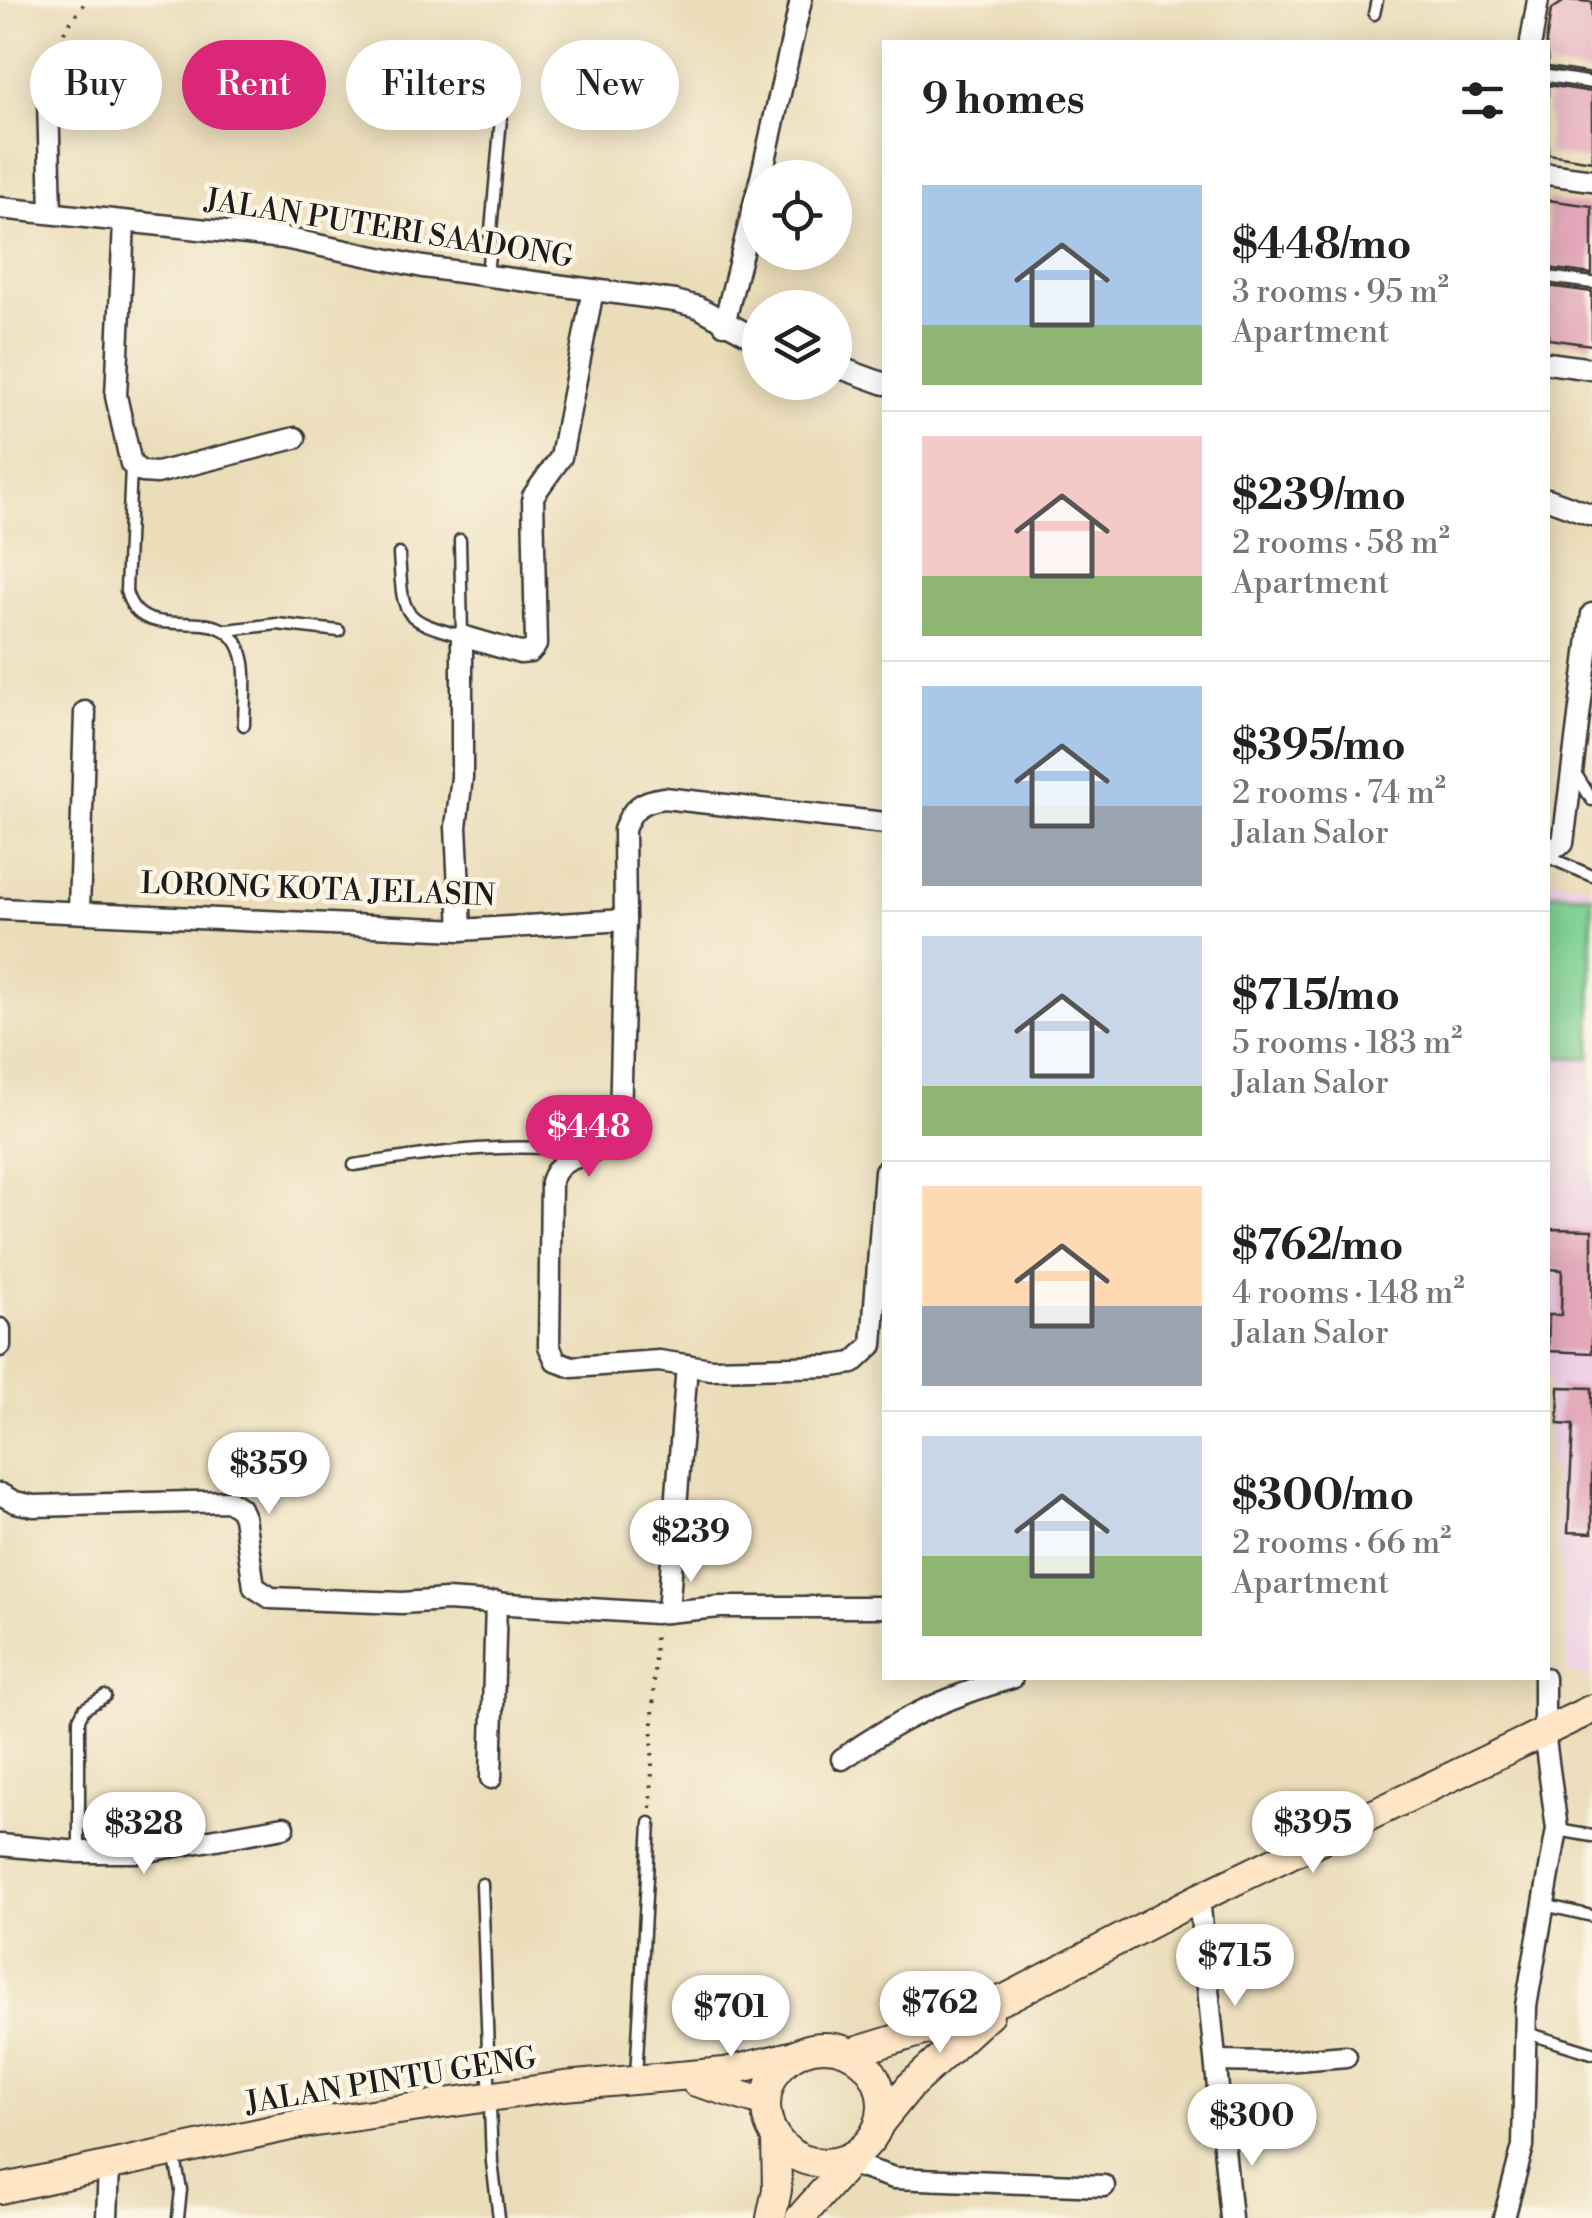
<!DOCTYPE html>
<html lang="en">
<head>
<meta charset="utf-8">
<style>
	body { margin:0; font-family:"Libre Bodoni",serif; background:#f6f6f6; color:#222; height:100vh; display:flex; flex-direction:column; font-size:38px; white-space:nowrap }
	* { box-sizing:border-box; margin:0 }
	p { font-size:32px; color:#767676 }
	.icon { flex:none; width:55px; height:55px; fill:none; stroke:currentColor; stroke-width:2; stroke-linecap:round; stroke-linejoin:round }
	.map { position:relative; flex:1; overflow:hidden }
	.details { position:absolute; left:882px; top:40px; width:668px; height:1640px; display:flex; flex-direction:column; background:#fff; border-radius:0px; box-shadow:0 5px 25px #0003 }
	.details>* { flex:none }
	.guide { position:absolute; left:30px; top:40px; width:702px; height:90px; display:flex; gap:20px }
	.tools { position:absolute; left:742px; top:160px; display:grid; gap:20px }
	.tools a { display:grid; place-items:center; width:110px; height:110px; border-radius:50%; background:#fff; box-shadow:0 5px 25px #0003; font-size:50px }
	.price { position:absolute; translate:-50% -85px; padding:0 22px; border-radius:35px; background:#fff; color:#222; font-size:32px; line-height:65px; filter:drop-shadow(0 2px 5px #0008) }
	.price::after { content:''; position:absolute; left:50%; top:60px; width:30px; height:22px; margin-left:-15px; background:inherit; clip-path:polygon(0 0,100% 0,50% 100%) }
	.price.selected { background:#db2777; color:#fff }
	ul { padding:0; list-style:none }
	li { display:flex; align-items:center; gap:30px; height:250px; padding:0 40px }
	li+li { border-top:2px solid #e0e0e0 }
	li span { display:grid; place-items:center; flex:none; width:280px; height:200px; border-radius:0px; color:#555 }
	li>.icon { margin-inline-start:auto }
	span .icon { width:120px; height:120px; fill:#fffc; stroke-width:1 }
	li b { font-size:42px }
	h2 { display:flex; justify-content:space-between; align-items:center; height:120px; padding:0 40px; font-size:42px }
	.pill { padding:0 35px; border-radius:45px; background:#fff; box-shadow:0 5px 25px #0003; font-size:35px; line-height:90px }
	.pill.selected { background:#db2777; color:#fff }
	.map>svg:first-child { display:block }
</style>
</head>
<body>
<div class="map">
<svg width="1592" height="2218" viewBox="0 0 1592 2218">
	<rect width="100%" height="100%" fill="#fcf5e5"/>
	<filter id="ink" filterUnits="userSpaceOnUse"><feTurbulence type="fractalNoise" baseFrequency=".01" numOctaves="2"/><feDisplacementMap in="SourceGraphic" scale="20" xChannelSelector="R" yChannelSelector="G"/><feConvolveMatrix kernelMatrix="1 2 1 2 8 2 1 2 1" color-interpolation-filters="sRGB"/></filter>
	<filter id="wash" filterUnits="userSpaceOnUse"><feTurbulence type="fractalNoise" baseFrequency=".0048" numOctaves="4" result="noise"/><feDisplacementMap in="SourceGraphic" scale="40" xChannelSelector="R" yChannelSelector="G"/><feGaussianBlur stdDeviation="2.25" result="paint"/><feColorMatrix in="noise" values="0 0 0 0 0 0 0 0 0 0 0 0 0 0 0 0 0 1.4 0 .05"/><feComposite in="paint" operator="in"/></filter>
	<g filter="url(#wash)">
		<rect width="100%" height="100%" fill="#ebddb9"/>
		<!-- built -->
		<polygon fill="#efd0e6" points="1548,878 1592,887 1591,1679 1569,1673 1553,1467 1548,1468"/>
		<!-- green -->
		<polygon fill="#7fd294" stroke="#4e7758" stroke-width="2.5" points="1548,893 1592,895 1591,1058 1548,1057"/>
		<g id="blocks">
			<!-- building -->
			<g fill="#e3a8ba">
				<polygon points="1566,0 1592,2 1592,74 1548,67 1546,42 1551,10"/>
				<polygon points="1548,85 1592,92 1592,161 1548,154"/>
				<polygon points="1548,200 1592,206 1592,274 1548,268"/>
				<polygon points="1548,286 1592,292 1592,345 1548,339"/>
				<polygon points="1548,1229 1592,1230 1592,1353 1548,1351 1549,1315 1561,1315 1562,1270 1548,1269"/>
				<polygon points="1559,1387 1592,1388 1592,1533 1568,1532 1573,1425 1558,1424"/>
			</g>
		</g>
	</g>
	<g filter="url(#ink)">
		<use href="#blocks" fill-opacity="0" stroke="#3b3934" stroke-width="2.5"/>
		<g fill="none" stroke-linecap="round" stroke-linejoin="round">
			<!-- service casing -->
			<g stroke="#3b3934" stroke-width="15">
				<g id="service">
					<polyline points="1374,14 1377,0"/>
					<polyline points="1548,76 1592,83"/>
					<polyline points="487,276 503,95"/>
					<polyline points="1548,277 1592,283"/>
					<path d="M131,465l-5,126c17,65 105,-3 118,72 3,19 0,42 0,62"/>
					<path d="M399,554c4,62 1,65 63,82l-2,-96"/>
					<polyline points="227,630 277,624 339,631"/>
					<polyline points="1574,771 1592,800"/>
					<polyline points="1548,857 1592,876"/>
					<path d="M354,1165c75,-11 152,-25 227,-13"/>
					<polyline points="1558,1830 1592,1836"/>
					<polyline points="79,1852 79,1719 84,1709 105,1696"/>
					<polyline points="482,1884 492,2162 499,2218"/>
					<polyline points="1544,1905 1592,1916"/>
					<polyline points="1527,2033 1592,2053"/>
					<polyline points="636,2077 650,1823"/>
					<polyline points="174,2153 181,2190 178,2218"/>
				</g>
			</g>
			<!-- minor casing -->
			<g stroke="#3b3934" stroke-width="25">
				<g id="minor">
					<polyline points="1531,42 1538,0"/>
					<polyline points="1548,174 1592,180"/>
					<polyline points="761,178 801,0"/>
					<polyline points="0,208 284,238 423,267 675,301 698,307 760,341"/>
					<polyline points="51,213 48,99 52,62"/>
					<polyline points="124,223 116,396 131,464 142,472 157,473 295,438"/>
					<polyline points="724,324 760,181"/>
					<polyline points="1548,363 1592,369"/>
					<polyline points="835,366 885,384"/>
					<polyline points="1548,499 1592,515"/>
					<polyline points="1548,852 1563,843 1592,614"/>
					<path d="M0,909l461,21 164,-10 -1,-90c7,-22 18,-29 40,-32l221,25"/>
					<polyline points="79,911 85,712"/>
					<path d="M625,920l-5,202c-12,45 -57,21 -69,60l-2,164 7,15 16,6 87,-6 52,8 122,-3 20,-3 19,-18 13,-174"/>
					<polyline points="461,930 456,827 462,777 462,636 520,653 530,652 536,645 533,496 561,457 593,290"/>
					<polyline points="0,1329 0,1346"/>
					<polyline points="0,1494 15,1502 34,1506 229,1501 240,1508 244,1517 254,1587 271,1598 402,1603 446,1600 655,1613 720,1607 885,1607"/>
					<polyline points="668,1612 687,1365"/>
					<path d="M842,1759c58,-41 102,-61 170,-81"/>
					<polyline points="491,1778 496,1602"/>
					<polyline points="0,1845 79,1852 142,1852 284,1827"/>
					<polyline points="1199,1898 1231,2218"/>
					<polyline points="1216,2061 1273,2062 1346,2056"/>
					<polyline points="848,2163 894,2178 1104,2186"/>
					<polyline points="107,2218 109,2166"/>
					<polyline points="1504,2218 1523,2146 1526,2006 1557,1829 1544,1732 1544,1678"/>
				</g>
			</g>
			<!-- secondary casing -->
			<g stroke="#3b3934" stroke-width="32">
				<g id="secondary">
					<circle cx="824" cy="2105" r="58"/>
					<polyline points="851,2053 936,2027 1009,1997 1199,1898 1592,1709"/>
					<polyline points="696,2082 766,2103"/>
					<polyline points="880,2123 910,2086 989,2014"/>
					<polyline points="0,2189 295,2125 564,2086 725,2072 794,2055"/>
					<polyline points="771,2218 777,2190 776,2138"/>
					<polyline points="800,2218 854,2157"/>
				</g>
			</g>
			<!-- path -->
			<g stroke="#3b3934" stroke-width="4" stroke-dasharray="2.5 8" stroke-linecap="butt">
				<polyline points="60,42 65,30 87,0"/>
				<polyline points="651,1808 655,1633"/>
			</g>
			<!-- service -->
			<use href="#service" stroke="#fff" stroke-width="10"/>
			<!-- minor -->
			<use href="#minor" stroke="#fff" stroke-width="20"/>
			<!-- secondary -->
			<use href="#secondary" stroke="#fee5c5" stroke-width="28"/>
		</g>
	</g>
	<g text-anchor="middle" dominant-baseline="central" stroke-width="9" stroke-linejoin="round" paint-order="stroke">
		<!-- street labels -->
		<g font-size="30" fill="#1c1c1c" stroke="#fcf5e5">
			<text transform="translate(389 229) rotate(9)">JALAN PUTERI SAADONG</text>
			<text transform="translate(318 890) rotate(2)">LORONG KOTA JELASIN</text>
			<text transform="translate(391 2081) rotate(-9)">JALAN PINTU GENG</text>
		</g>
	</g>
</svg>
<div class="tools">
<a><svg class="icon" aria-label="locate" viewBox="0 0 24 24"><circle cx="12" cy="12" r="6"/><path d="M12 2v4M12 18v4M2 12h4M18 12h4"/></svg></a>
<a><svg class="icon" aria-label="layers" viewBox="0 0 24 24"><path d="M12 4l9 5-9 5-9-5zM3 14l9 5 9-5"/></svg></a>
</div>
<b class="price selected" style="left:589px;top:1180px">$448</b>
<b class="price" style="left:269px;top:1517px">$359</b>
<b class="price" style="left:691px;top:1585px">$239</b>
<b class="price" style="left:1313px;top:1876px">$395</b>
<b class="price" style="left:144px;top:1877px">$328</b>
<b class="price" style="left:1235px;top:2009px">$715</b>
<b class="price" style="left:940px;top:2056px">$762</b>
<b class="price" style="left:731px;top:2060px">$701</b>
<b class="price" style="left:1252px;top:2169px">$300</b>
<div class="guide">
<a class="pill">Buy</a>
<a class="pill selected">Rent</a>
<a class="pill">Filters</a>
<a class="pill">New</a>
</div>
<section class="details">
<h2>9 homes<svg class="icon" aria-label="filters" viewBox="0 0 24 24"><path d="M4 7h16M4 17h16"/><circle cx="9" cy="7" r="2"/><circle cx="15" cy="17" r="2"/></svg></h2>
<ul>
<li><span style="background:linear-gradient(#a9c7e8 70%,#8fb573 0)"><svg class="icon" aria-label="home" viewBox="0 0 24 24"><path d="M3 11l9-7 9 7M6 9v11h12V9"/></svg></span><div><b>$448/mo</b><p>3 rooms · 95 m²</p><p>Apartment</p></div></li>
<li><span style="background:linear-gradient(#f6c9c9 70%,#8fb573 0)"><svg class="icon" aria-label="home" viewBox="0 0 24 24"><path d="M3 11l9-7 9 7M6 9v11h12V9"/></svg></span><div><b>$239/mo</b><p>2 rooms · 58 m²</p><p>Apartment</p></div></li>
<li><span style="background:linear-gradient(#a9c7e8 60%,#9aa5b1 0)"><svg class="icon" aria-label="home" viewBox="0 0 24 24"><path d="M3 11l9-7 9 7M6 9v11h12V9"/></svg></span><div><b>$395/mo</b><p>2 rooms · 74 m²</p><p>Jalan Salor</p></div></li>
<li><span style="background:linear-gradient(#c9d6e8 75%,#8fb573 0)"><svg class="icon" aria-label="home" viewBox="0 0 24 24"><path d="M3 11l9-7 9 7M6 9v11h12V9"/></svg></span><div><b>$715/mo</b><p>5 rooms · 183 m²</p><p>Jalan Salor</p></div></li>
<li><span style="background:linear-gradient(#ffd9b3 60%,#9aa5b1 0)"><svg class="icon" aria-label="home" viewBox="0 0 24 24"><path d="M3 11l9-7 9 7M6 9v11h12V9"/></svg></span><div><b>$762/mo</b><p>4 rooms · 148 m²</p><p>Jalan Salor</p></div></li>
<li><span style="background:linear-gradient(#c9d6e8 60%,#8fb573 0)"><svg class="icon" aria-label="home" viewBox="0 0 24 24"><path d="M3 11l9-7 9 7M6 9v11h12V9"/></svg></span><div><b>$300/mo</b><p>2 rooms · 66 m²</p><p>Apartment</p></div></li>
</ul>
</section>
</div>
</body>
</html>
